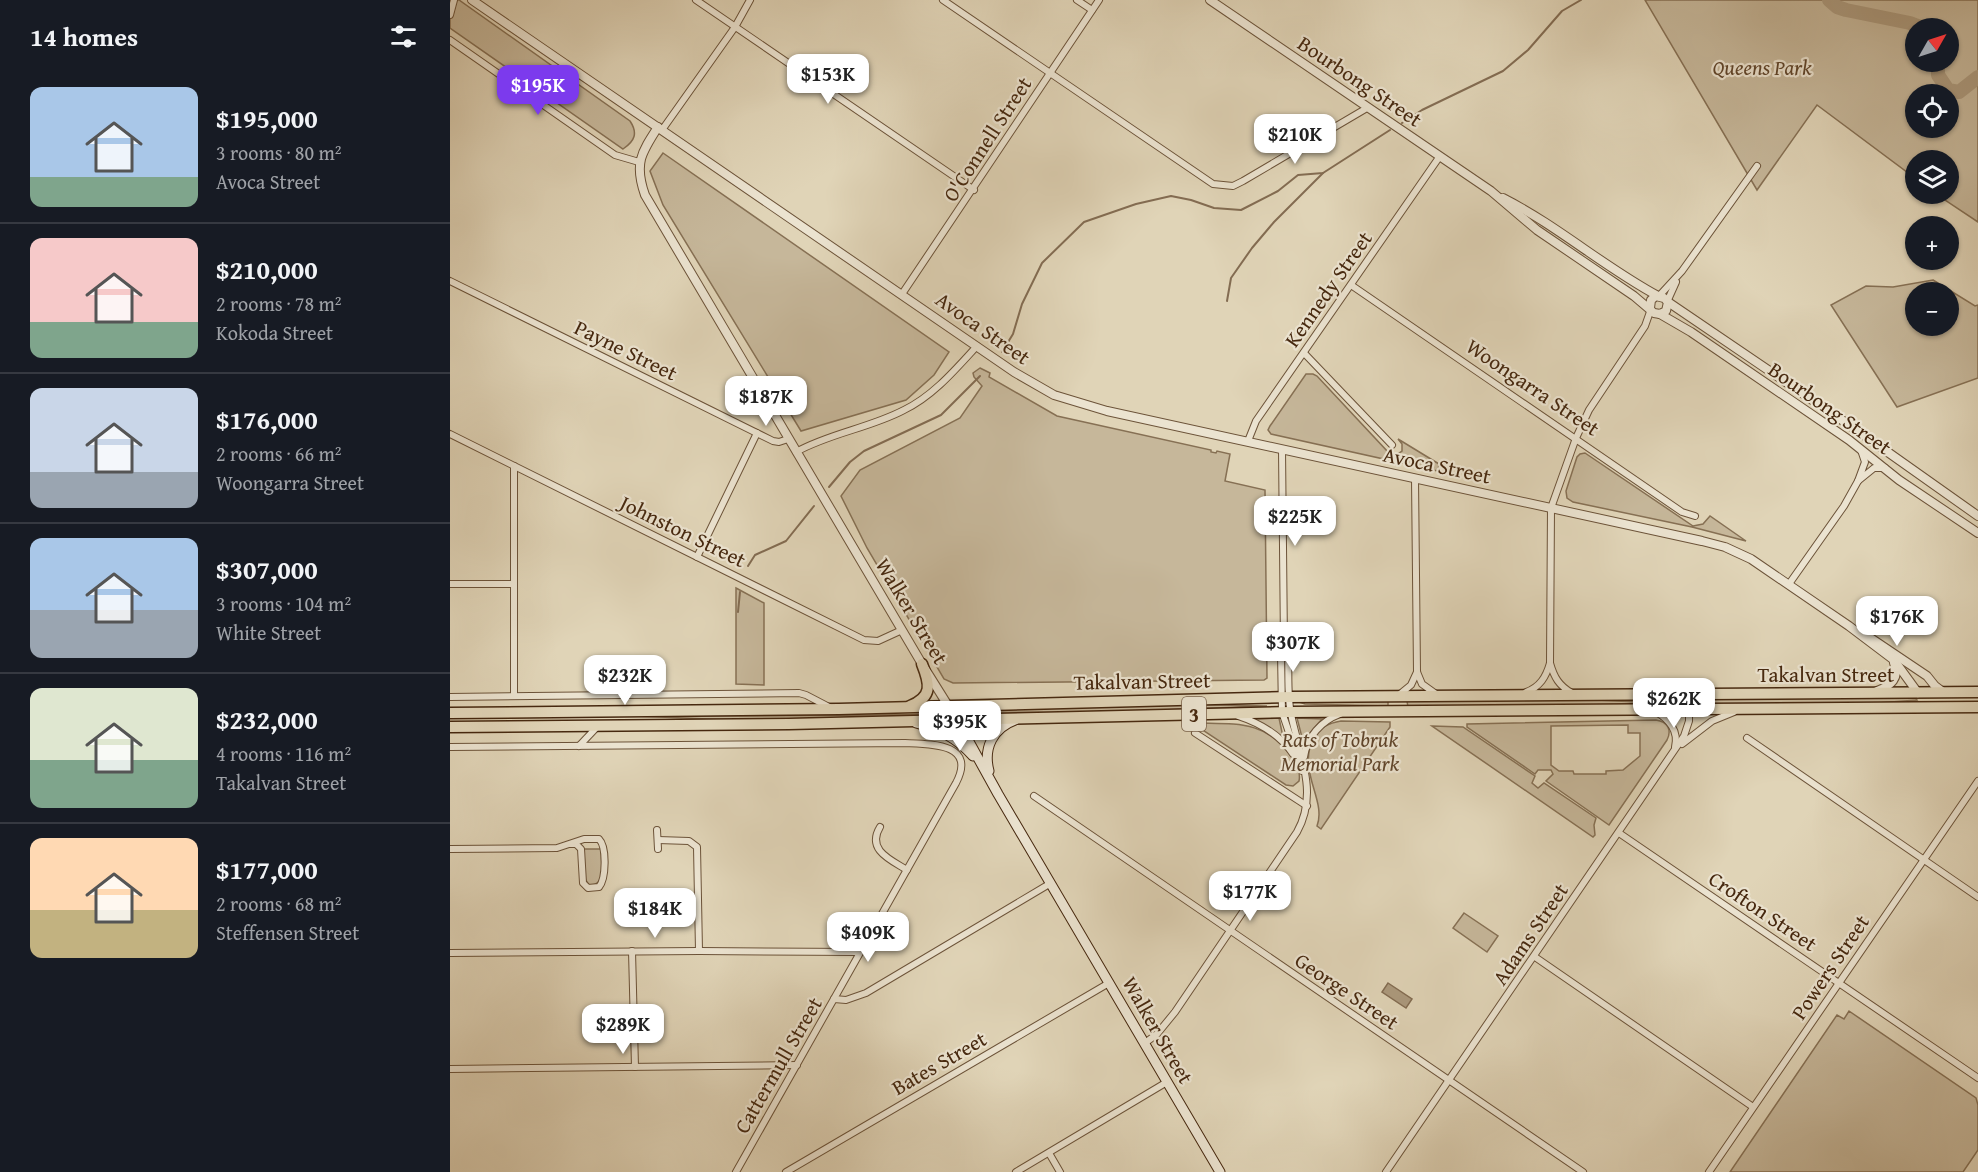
<!DOCTYPE html>
<html lang="en">
<head>
<meta charset="utf-8">
<style>
	body { margin:0; font-family:"Gentium Book Plus",serif; background:#242831; color:#f1f3f6; height:100vh; display:flex; flex-direction:column; font-size:22px; white-space:nowrap }
	* { box-sizing:border-box; margin:0 }
	p { font-size:20px; color:#9ea1a6 }
	.icon { flex:none; width:33px; height:33px; fill:none; stroke:currentColor; stroke-width:2; stroke-linecap:round; stroke-linejoin:round }
	.map { position:relative; flex:1; overflow:hidden }
	.side { display:flex; flex-direction:column; background:#171b24; width:450px }
	.side>* { flex:none }
	.needle { width:39px; rotate:51deg }
	.fabs { position:absolute; left:1455px; top:18px; display:grid; gap:12px }
	.fabs a { display:grid; place-items:center; width:54px; height:54px; border-radius:50%; background:#171b24; box-shadow:0 2px 4px #0004; font-size:30px }
	.price { position:absolute; translate:-50% -51px; padding:0 14px; border-radius:12px; background:#fff; color:#222; font-size:20px; line-height:39px; filter:drop-shadow(0 2px 3px #0008) }
	.price::after { content:''; position:absolute; left:50%; top:36px; width:18px; height:14px; margin-left:-9px; background:inherit; clip-path:polygon(0 0,100% 0,50% 100%) }
	.price.selected { background:#7c3aed; color:#fff }
	ul { padding:0; list-style:none }
	li { display:flex; align-items:center; gap:18px; height:150px; padding:0 30px }
	li+li { border-top:2px solid #363941 }
	li span { display:grid; place-items:center; flex:none; width:168px; height:120px; border-radius:12px; color:#555 }
	li>.icon { margin-inline-start:auto }
	span .icon { width:72px; height:72px; fill:#fffc; stroke-width:1 }
	li b { font-size:26px }
	h2 { display:flex; justify-content:space-between; align-items:center; height:72px; padding:0 30px; font-size:26px }
	main { display:flex; flex:1; min-height:0 }
	.map>svg:first-child { display:block }
</style>
</head>
<body>
<main>
<section class="side">
<h2>14 homes<svg class="icon" aria-label="filters" viewBox="0 0 24 24"><path d="M4 7h16M4 17h16"/><circle cx="9" cy="7" r="2"/><circle cx="15" cy="17" r="2"/></svg></h2>
<ul>
<li><span style="background:linear-gradient(#a9c7e8 75%,#7fa58c 0)"><svg class="icon" aria-label="home" viewBox="0 0 24 24"><path d="M3 11l9-7 9 7M6 9v11h12V9"/></svg></span><div><b>$195,000</b><p>3 rooms · 80 m²</p><p>Avoca Street</p></div></li>
<li><span style="background:linear-gradient(#f6c9c9 70%,#7fa58c 0)"><svg class="icon" aria-label="home" viewBox="0 0 24 24"><path d="M3 11l9-7 9 7M6 9v11h12V9"/></svg></span><div><b>$210,000</b><p>2 rooms · 78 m²</p><p>Kokoda Street</p></div></li>
<li><span style="background:linear-gradient(#c9d6e8 70%,#9aa5b1 0)"><svg class="icon" aria-label="home" viewBox="0 0 24 24"><path d="M3 11l9-7 9 7M6 9v11h12V9"/></svg></span><div><b>$176,000</b><p>2 rooms · 66 m²</p><p>Woongarra Street</p></div></li>
<li><span style="background:linear-gradient(#a9c7e8 60%,#9aa5b1 0)"><svg class="icon" aria-label="home" viewBox="0 0 24 24"><path d="M3 11l9-7 9 7M6 9v11h12V9"/></svg></span><div><b>$307,000</b><p>3 rooms · 104 m²</p><p>White Street</p></div></li>
<li><span style="background:linear-gradient(#dfe7d0 60%,#7fa58c 0)"><svg class="icon" aria-label="home" viewBox="0 0 24 24"><path d="M3 11l9-7 9 7M6 9v11h12V9"/></svg></span><div><b>$232,000</b><p>4 rooms · 116 m²</p><p>Takalvan Street</p></div></li>
<li><span style="background:linear-gradient(#ffd9b3 60%,#c2b280 0)"><svg class="icon" aria-label="home" viewBox="0 0 24 24"><path d="M3 11l9-7 9 7M6 9v11h12V9"/></svg></span><div><b>$177,000</b><p>2 rooms · 68 m²</p><p>Steffensen Street</p></div></li>
</ul>
</section>
<div class="map">
<svg width="1528" height="1172" viewBox="0 0 1528 1172">
	<rect width="100%" height="100%" fill="#e0d4b7"/>
	<filter id="stains"><feTurbulence type="fractalNoise" baseFrequency=".00333" numOctaves="4"/><feColorMatrix values="0 0 0 0 .2 0 0 0 0 .09 0 0 0 0 .02 0 0 0 .5 -.17"/></filter>
	<radialGradient id="worn" r=".72"><stop offset=".6" stop-color="#630" stop-opacity="0"/><stop offset="1" stop-color="#630" stop-opacity=".3"/></radialGradient>
	<!-- green -->
	<g fill="#c6b79a" stroke="#867054" stroke-width="1.5" fill-rule="evenodd">
		<path d="M0,0h9l171,121c8,12 5,20 -7,28l-173,-121z"/>
		<path d="M1195,0h333v222l-42,-28h12v-34h-32l-1,18 -98,-73 -60,85zM1466,28h32v34h-32zM1466,94h32v34h-32z"/>
		<polygon points="213,153 499,352 484,375 456,400 351,431 213,205 200,171"/>
		<path d="M1483,280l42,26 3,-1v73l-81,29 -66,-102 35,-19 27,1zM1466,292h32v34h-32z"/>
		<polygon points="530,368 540,373 539,377 607,416 761,450 761,452 766,453 767,451 780,454 775,481 815,490 817,678 814,680 503,683 494,679 417,548 391,496 410,470 510,418 532,386 524,377 523,373"/>
		<polygon points="856,374 863,374 867,376 939,453 946,455 952,451 952,444 948,439 989,464 988,471 821,434 818,430 820,426"/>
		<polygon points="1135,453 1243,526 1253,524 1260,516 1296,541 1242,527 1123,502 1117,498 1116,491 1127,457 1130,454"/>
		<polygon points="286,588 314,603 314,685 286,684"/>
		<polygon points="1465,697 1467,700 1428,703 1249,704 1263,699"/>
		<polygon points="1147,700 1226,704 958,707 957,701"/>
		<polygon points="938,701 938,706 855,704 849,702"/>
		<polygon points="726,704 817,706 631,713 539,712 539,709"/>
		<path d="M474,714v2l-192,4 -97,-4c96,-1 193,1 289,-2z"/>
		<polygon points="829,718 833,737 805,720 805,719"/>
		<polygon points="847,718 872,719 860,733 854,745"/>
		<path d="M1206,720c12,2 16,10 11,20l-58,85 -63,-44 7,-7 -2,-4h-13l-3,4 -68,-47v-3zM1178,725v8h12v23l-17,14 -17,1v3h-32l-1,-3h-14l-8,-6v-39z"/>
		<path d="M891,721l49,1v5l-69,102 -4,-3c10,-26 -21,-56 -3,-88 6,-11 15,-15 27,-17z"/>
		<path d="M749,723c39,1 67,-2 92,33 5,7 10,16 8,25l-6,5 -7,-1 -88,-58z"/>
		<polygon points="982,726 1013,727 1085,776 1082,783 1088,788 1094,783 1146,818 1144,825 1145,835 1143,837"/>
		<path d="M134,849h17c0,13 6,38 -12,36l-4,-6z"/>
		<polygon points="1014,913 1048,936 1037,952 1003,928"/>
		<polygon points="1399,1011 1526,1098 1528,1105 1528,1150 1513,1172 1280,1172 1387,1015 1394,1019"/>
	</g>
	<!-- water -->
	<polygon fill="#ac9a7e" stroke="#836c52" stroke-width="1.5" points="938,983 962,999 956,1008 932,992"/>
	<g fill="none" stroke-linecap="round" stroke-linejoin="round">
		<!-- stream -->
		<g stroke="#836c52" stroke-width="2">
			<polyline points="952,123 972,110 1053,71 1078,50 1112,11 1131,0"/>
			<polyline points="777,301 781,278 802,248 824,222 873,173"/>
			<polyline points="552,352 563,334 572,304 592,263 634,222 686,204 721,196 741,200 764,208 791,210 828,191 848,175 873,173 940,130"/>
			<polyline points="379,487 400,462 414,451 491,415 530,376"/>
			<polyline points="298,566 305,555 336,541 364,506"/>
			<polyline points="288,612 290,592"/>
		</g>
		<!-- river -->
		<g stroke="#ac9a7e" stroke-width="14">
			<polyline points="1379,0 1387,7 1396,10 1460,23 1473,28"/>
			<polyline points="1488,62 1488,75 1498,90 1509,92 1528,77"/>
		</g>
		<!-- minor casing -->
		<g stroke="#6c5339" stroke-width="8">
			<g id="minor">
				<polyline points="246,0 524,190"/>
				<polyline points="493,0 763,184 783,186 793,181 917,108"/>
				<polyline points="627,0 642,10"/>
				<polyline points="0,15 4,0"/>
				<polyline points="0,40 165,155 189,162"/>
				<polyline points="212,130 285,27 300,0"/>
				<polyline points="0,281 323,441 329,442 338,439"/>
				<polyline points="901,285 1232,512 1245,516"/>
				<polyline points="452,294 649,0"/>
				<polyline points="1209,296 1232,271 1307,166"/>
				<polyline points="1217,302 1226,282"/>
				<polyline points="854,353 942,445"/>
				<polyline points="0,434 414,640 428,641 452,630"/>
				<polyline points="798,441 806,421 990,156"/>
				<polyline points="1411,450 1415,462 1408,481 1424,468 1435,468"/>
				<path d="M346,452c34,-19 74,-24 108,-42 29,-14 51,-40 73,-64"/>
				<polyline points="64,466 64,696"/>
				<polyline points="965,478 967,672 972,684 986,694"/>
				<polyline points="247,557 307,433"/>
				<polyline points="0,584 63,584"/>
				<polyline points="1339,584 1394,506 1408,481"/>
				<polyline points="834,645 831,653 832,712 852,771"/>
				<path d="M1100,663c4,14 9,23 22,30"/>
				<path d="M1076,692c14,-5 20,-15 24,-29l1,-155 25,-70 13,-28 56,-84 6,-17"/>
				<polyline points="950,694 961,685 967,672"/>
				<polyline points="0,697 349,693 356,695 379,707"/>
				<path d="M1206,712c13,7 23,19 19,35"/>
				<path d="M788,716c22,7 42,19 55,38"/>
				<polyline points="745,733 857,806"/>
				<polyline points="1297,738 1528,897"/>
				<polyline points="1232,744 1262,721 1284,712"/>
				<polyline points="129,746 147,727"/>
				<path d="M0,747l455,-4c26,1 72,0 51,40l-220,389"/>
				<path d="M854,757c3,-20 17,-36 36,-43"/>
				<polyline points="584,796 1133,1172"/>
				<path d="M430,827c-14,23 11,33 27,43"/>
				<polyline points="207,830 208,849"/>
				<polyline points="1169,833 1528,1078"/>
				<polyline points="208,840 239,841 247,847 249,951"/>
				<path d="M0,849l107,-1 27,-9h15c8,8 7,40 0,48l-11,1 -5,-5 -2,-34 -5,-5h-5"/>
				<polyline points="182,951 185,1067"/>
				<polyline points="0,953 249,951 410,952"/>
				<polyline points="1085,957 1303,1107"/>
				<polyline points="384,999 396,1000 416,993 601,883"/>
				<path d="M695,1043l12,-9 18,-22 122,-180c22,-39 2,-78 -6,-118 -4,-19 -2,-41 -3,-61l-4,-8 -2,-196"/>
				<polyline points="0,1069 347,1065"/>
				<polyline points="599,1153 610,1172"/>
				<polyline points="336,1172 659,983"/>
				<polyline points="566,1172 717,1082"/>
				<polyline points="936,1172 1234,736 1239,721 1239,694"/>
				<polyline points="1259,1172 1528,781"/>
			</g>
		</g>
		<!-- tertiary casing -->
		<g stroke="#6c5339" stroke-width="10">
			<g id="tertiary">
				<polyline points="22,0 564,372 604,395 657,411 1252,541 1275,547 1301,559 1399,626 1444,660 1468,693"/>
				<polyline points="760,0 1041,191 1087,230 1184,296 1204,313 1210,314 1216,311 1218,302 1214,298 1206,296 1201,300 1200,308"/>
				<path d="M208,127c-17,26 -24,37 -13,68l277,469 35,56"/>
				<path d="M1053,198c55,28 101,69 155,98"/>
				<polyline points="1218,302 1408,431 1528,516"/>
				<polyline points="1210,314 1241,332 1399,440 1449,480 1528,533"/>
				<polyline points="1419,637 1477,676 1485,686 1493,692"/>
				<path d="M1427,691c14,-5 23,-13 17,-28"/>
			</g>
		</g>
		<!-- secondary casing -->
		<g stroke="#46280f" stroke-width="11">
			<g id="secondary">
				<polyline points="507,720 548,794 770,1172"/>
				<path d="M466,723c23,6 41,15 57,33"/>
				<path d="M539,771c-6,-23 4,-43 26,-51"/>
			</g>
		</g>
		<!-- trunk casing -->
		<g stroke="#46280f" stroke-width="13">
			<g id="trunk">
				<path d="M460,706c23,-9 20,-22 12,-42"/>
				<polyline points="0,713 389,709 840,697 1528,692"/>
				<polyline points="0,727 339,724 840,712 1528,707"/>
			</g>
		</g>
		<!-- minor -->
		<use href="#minor" stroke="#ebe3d0" stroke-width="6"/>
		<!-- tertiary -->
		<use href="#tertiary" stroke="#ebe3d0" stroke-width="8"/>
		<!-- secondary -->
		<use href="#secondary" stroke="#ebe3d0" stroke-width="9"/>
		<!-- trunk -->
		<use href="#trunk" stroke="#e0d4b7" stroke-width="10"/>
	</g>
	<g text-anchor="middle" dominant-baseline="central" stroke-width="4.5" stroke-linejoin="round" paint-order="stroke">
		<!-- shield labels -->
		<rect fill="#ebe3d0" stroke="#786049" stroke-width="1.5" x="732" y="697" width="24" height="34" rx="4.5"/>
		<g font-size="20" font-weight="bold" fill="#46280f">
			<text x="744" y="714">3</text>
		</g>
		<!-- park labels -->
		<g font-size="21" font-style="italic" fill="#60452b" stroke="#ebe3d0">
			<text x="1312" y="67">Queens Park</text>
			<text x="890" y="739">Rats of Tobruk<tspan x="890" dy="24">Memorial Park</tspan></text>
		</g>
		<!-- street labels -->
		<g font-size="21" fill="#46280f" stroke="#ebe3d0">
			<text transform="translate(910 81) rotate(34)">Bourbong Street</text>
			<text transform="translate(537 139) rotate(-57)">O'Connell Street</text>
			<text transform="translate(878 289) rotate(-55)">Kennedy Street</text>
			<text transform="translate(533 328) rotate(35)">Avoca Street</text>
			<text transform="translate(176 350) rotate(26)">Payne Street</text>
			<text transform="translate(1083 387) rotate(34)">Woongarra Street</text>
			<text transform="translate(1380 408) rotate(35)">Bourbong Street</text>
			<text transform="translate(987 465) rotate(12)">Avoca Street</text>
			<text transform="translate(233 531) rotate(26)">Johnston Street</text>
			<text transform="translate(462 611) rotate(59)">Walker Street</text>
			<text x="1376" y="674">Takalvan Street</text>
			<text transform="translate(692 681) rotate(-1)">Takalvan Street</text>
			<text transform="translate(1313 911) rotate(34)">Crofton Street</text>
			<text transform="translate(1080 934) rotate(-56)">Adams Street</text>
			<text transform="translate(1380 967) rotate(-56)">Powers Street</text>
			<text transform="translate(897 991) rotate(34)">George Street</text>
			<text transform="translate(708 1030) rotate(60)">Walker Street</text>
			<text transform="translate(489 1063) rotate(-30)">Bates Street</text>
			<text transform="translate(328 1065) rotate(-60)">Cattermull Street</text>
		</g>
	</g>
	<rect width="100%" height="100%" filter="url(#stains)"/>
	<rect width="100%" height="100%" fill="url(#worn)"/>
</svg>
<div class="fabs">
<a><svg class="needle" viewBox="-14 -14 28 28"><path d="M0-13l5 13h-10z" fill="#e53935"/><path d="M0 13l5-13h-10z" fill="#9ea1a6"/></svg></a>
<a><svg class="icon" aria-label="locate" viewBox="0 0 24 24"><circle cx="12" cy="12" r="6"/><path d="M12 2v4M12 18v4M2 12h4M18 12h4"/></svg></a>
<a><svg class="icon" aria-label="layers" viewBox="0 0 24 24"><path d="M12 4l9 5-9 5-9-5zM3 14l9 5 9-5"/></svg></a>
<a>+</a>
<a>−</a>
</div>
<b class="price" style="left:378px;top:105px">$153K</b>
<b class="price selected" style="left:88px;top:116px">$195K</b>
<b class="price" style="left:845px;top:165px">$210K</b>
<b class="price" style="left:316px;top:427px">$187K</b>
<b class="price" style="left:845px;top:547px">$225K</b>
<b class="price" style="left:1447px;top:647px">$176K</b>
<b class="price" style="left:843px;top:673px">$307K</b>
<b class="price" style="left:175px;top:706px">$232K</b>
<b class="price" style="left:1224px;top:729px">$262K</b>
<b class="price" style="left:510px;top:752px">$395K</b>
<b class="price" style="left:800px;top:922px">$177K</b>
<b class="price" style="left:205px;top:939px">$184K</b>
<b class="price" style="left:418px;top:963px">$409K</b>
<b class="price" style="left:173px;top:1055px">$289K</b>
</div>
</main>
</body>
</html>
